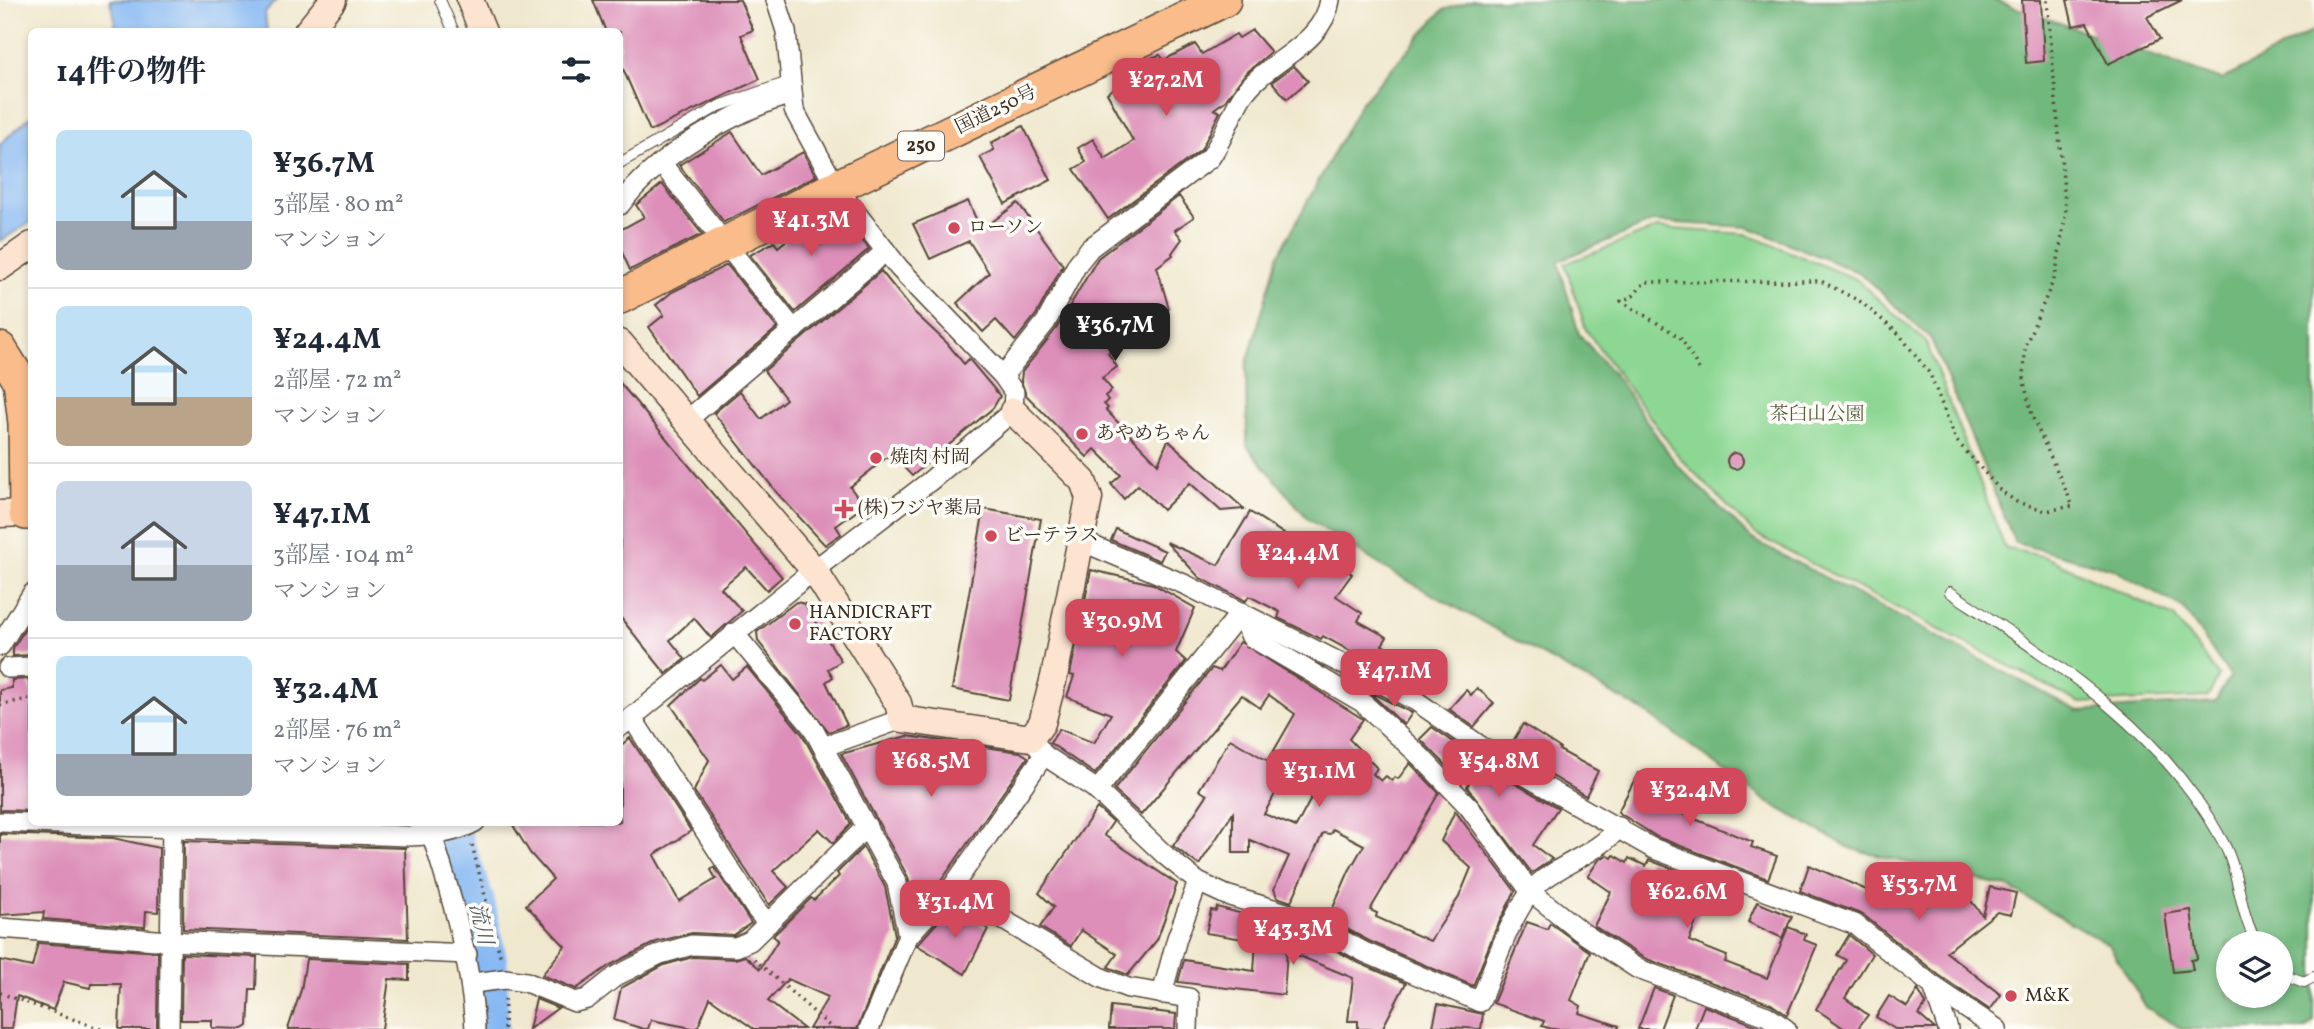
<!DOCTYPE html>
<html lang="ja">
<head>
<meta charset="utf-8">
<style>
	body { margin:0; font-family:Vollkorn,"Noto Serif JP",serif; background:#f6f6f7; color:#1f2937; height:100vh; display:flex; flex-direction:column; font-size:26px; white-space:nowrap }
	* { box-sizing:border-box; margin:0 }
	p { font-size:23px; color:#747a83 }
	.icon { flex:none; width:38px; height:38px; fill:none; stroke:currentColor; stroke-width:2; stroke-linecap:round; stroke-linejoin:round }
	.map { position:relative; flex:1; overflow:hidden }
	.side { position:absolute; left:28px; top:28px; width:595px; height:798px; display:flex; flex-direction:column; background:#fff; border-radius:10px; box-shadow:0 4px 10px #0003 }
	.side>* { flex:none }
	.buttons { position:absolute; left:2216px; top:931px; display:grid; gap:14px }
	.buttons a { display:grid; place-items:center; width:77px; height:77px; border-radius:50%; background:#fff; box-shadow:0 4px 10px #0003; font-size:35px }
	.price { position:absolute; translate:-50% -60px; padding:0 16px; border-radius:14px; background:#d1495b; color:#fff; font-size:23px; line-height:46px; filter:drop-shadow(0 2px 4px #0008) }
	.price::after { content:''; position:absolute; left:50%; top:42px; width:21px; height:16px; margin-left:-10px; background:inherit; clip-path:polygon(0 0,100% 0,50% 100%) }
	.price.selected { background:#222; color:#fff }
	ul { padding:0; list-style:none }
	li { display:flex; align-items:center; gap:21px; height:175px; padding:0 28px }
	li+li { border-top:2px solid #e0e1e3 }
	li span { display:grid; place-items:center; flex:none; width:196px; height:140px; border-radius:10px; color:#555 }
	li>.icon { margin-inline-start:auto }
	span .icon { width:84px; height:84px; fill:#fffc; stroke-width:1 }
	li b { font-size:30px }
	h2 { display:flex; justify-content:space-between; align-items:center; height:84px; padding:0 28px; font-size:30px }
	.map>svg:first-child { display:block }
</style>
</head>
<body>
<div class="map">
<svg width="2314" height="1029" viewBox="0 0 2314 1029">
	<rect width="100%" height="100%" fill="#fdfcf7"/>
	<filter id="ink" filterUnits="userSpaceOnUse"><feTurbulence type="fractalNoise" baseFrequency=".0143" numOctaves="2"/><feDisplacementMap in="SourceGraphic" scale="14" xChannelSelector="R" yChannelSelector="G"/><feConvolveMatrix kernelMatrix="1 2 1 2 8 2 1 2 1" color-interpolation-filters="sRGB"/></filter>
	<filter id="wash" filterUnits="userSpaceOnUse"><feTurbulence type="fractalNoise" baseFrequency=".00686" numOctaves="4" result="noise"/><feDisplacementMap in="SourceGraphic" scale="28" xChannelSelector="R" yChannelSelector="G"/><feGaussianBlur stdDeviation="1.57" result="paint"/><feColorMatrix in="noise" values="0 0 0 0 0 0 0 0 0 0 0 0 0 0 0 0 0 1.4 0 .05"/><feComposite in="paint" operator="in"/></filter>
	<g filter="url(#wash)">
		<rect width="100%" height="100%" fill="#f0e8ce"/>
		<!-- green -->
		<polygon fill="#8cd793" stroke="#648058" stroke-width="2" points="1657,228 1746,234 1856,279 1926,342 2005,548 2046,557 2174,617 2219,676 2208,697 2080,703 1755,534 1680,458 1586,330 1565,264"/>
		<!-- forest -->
		<path fill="#71b87d" stroke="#56714e" stroke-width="2" fill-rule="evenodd" d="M1473,0h521l228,80 92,-50v991l-9,8h-123l-36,-22 -37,-62 -101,-58 -156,-38 -85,-47 -125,-92 -254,-140 -80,-51 -61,-73 -1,-79 32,-111 82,-152 83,-94zM1653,222l95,5 112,46 71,66 84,204 98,26 70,39 47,68 -15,26 -137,9 -326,-172 -76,-75 -56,-82 -41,-48 -21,-73zM2228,943h52v53h-52z"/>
		<!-- water -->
		<g fill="#85b8f2" stroke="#607188" stroke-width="2">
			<polygon points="110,0 276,0 265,13 267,32 112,31 115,21"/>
			<polygon points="31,116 31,222 0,241 0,144"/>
		</g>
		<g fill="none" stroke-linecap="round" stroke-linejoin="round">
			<!-- river -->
			<polyline stroke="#85b8f2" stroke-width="37" points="448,822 476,901 489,963 490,1029"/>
		</g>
		<g id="blocks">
			<!-- building -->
			<g fill="#dd8fb9" fill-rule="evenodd">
				<polygon points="593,0 740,0 753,30 741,35 760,79 650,131 620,62 620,32 606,32"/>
				<polygon points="2022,0 2041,0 2044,61 2026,63"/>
				<polygon points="2067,0 2182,0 2147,17 2160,39 2108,64 2087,23 2073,26"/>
				<polygon points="1252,30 1271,52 1245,74 1225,101 1214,109 1220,112 1201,150 1108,219 1074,169 1086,162 1078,148 1093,139 1105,159 1133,141 1107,93 1144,70 1141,61 1160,55 1164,60 1195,44 1202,54 1236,34 1239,38"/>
				<polygon points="1294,66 1308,81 1287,99 1272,82"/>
				<polygon points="1023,126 1051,180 1005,204 980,157 994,150 991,143"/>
				<polygon points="732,132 761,175 803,152 816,176 724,222 679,165"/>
				<polygon points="662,184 702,234 630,270 620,248 620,230 644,217 636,205"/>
				<polygon points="1179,196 1194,217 1175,230 1182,239 1172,253 1173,255 1157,267 1169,309 1156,318 1150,308 1120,329 1128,340 1108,353 1117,367 1102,378 1112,390 1105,396 1108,400 1104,404 1108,408 1106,410 1158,464 1168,440 1244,509 1221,511 1190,483 1163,510 1138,485 1124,499 1111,484 1121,475 1095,449 1087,457 1026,395 1021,381 1022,372 1056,329 1098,258"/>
				<polygon points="968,201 981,230 1018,203 1063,265 1036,315 1015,341 996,320 983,332 957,303 989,273 969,241 930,259 913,224"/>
				<polygon points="838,210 869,249 795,312 750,255 774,242 778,247 798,231"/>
				<polygon points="727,265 777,328 697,396 649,327 664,315 656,305 672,292"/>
				<polygon points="881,271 914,312 947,343 964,364 969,359 1000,396 993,408 912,476 891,454 850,487 864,506 836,526 841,534 825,545 778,494 714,413 740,391 761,419 786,399 764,371"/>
				<polygon points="620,383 782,577 767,590 746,567 721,588 742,611 711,638 694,618 670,640 685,659 666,674 620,617"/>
				<circle cx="1735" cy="461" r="8"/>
				<polygon points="984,509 1041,519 1009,700 952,689"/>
				<polygon points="1250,512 1306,548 1310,543 1352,574 1336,596 1362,613 1358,621 1387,637 1382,645 1432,681 1425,692 1323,636 1321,639 1278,618 1280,612 1249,596 1246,601 1200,578 1166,542 1218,565"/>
				<polygon points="1116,529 1140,540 1165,551 1160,561 1111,540"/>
				<polygon points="1091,570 1153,584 1195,608 1176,652 1186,661 1095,774 1050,743 1059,729 1094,743 1111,714 1067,697 1074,676 1070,675"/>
				<polygon points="796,602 805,604 841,661 828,669 833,677 826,682 847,725 829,732 758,641 757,632"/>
				<polygon points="32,618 32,655 13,656 13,648"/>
				<path d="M1240,642l123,77 -14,20 28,29 -4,6 8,7 5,-5 6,5 3,-4 3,2 12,-16 29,30 -69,117 7,3 -1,4 54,24 29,-44 12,-29 -30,-27 14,-30 60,80 -20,40 -22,55 -104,-45 -41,-22 21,-48 15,-26 -31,-16 -3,5 -7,-1 -32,69 -14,-5 -3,-8 15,-33 -39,-16v13h-17v-40l-34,52 -26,-19 34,-51 -8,-5 31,-51 38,22 27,-47 -26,-19 -9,13 -18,-13 -101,120 -27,-25 98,-122 8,3zM1286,774l29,17 -19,36 -32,-13z"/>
				<polygon points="721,665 732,679 747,667 802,734 851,824 833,843 819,829 773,871 788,887 769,905 694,791 709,760 671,705 700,678 702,680"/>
				<polygon points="28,679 32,698 32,811 0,810 0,690 12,688 12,680"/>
				<polygon points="1358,686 1412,713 1404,725 1370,693"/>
				<polygon points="1477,688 1494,703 1474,727 1449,709 1466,690 1471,695"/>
				<polygon points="1523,724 1560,748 1559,750 1598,771 1586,796 1508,750"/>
				<polygon points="1432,727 1505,778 1558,808 1533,845 1552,859 1532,873 1467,787 1469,783 1457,776 1420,739"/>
				<polygon points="907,736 1020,752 1028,757 941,881 915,910 908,877 841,754"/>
				<polygon points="630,738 691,831 654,855 675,894 679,901 716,879 711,870 714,867 751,923 734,935 692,933 656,942 610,965 576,989 542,975 565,946 526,905 553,879 530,853 511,822 620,822 620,746"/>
				<polygon points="1638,773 1669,787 1666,792 1683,802 1677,812 1753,842 1751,847 1777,856 1768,879 1657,837 1618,812"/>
				<polygon points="1097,808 1113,822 1104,835 1177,884 1157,940 1128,975 1108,967 1117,954 1081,930 1071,946 1040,927 1054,907 1039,893"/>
				<polygon points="0,834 113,838 159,848 158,912 146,911 145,927 43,919 44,912 0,915"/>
				<polygon points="184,841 405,848 408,939 183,929"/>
				<polygon points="863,847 885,887 895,935 857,1029 809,1029 828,997 788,979 768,1001 804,1029 754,1029 710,998 697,1029 651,1020 648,1029 644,1029 614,1020 621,988 664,965 693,957 735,959 745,956 760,969 778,940 773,936 811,898 814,900 839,876 837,873"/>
				<polygon points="1607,855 1612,858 1614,855 1627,863 1629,858 1646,866 1649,860 1710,883 1689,941 1727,956 1725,962 1767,978 1788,927 1806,934 1804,940 1817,945 1787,1015 1771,1004 1644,958 1594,926 1611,892 1588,876 1598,861"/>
				<polygon points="1809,865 1878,895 1894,871 1935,903 1953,888 1955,891 1960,887 1983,916 1990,887 2016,893 2011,915 1997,912 1946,952 2001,995 1990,1010 1940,976 1863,915 1800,891"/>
				<polygon points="1757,902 1792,917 1782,938 1748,922"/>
				<polygon points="951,907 988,929 965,974 917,945"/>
				<polygon points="1217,907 1295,928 1359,963 1406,983 1382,1029 1358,1029 1358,1021 1348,1021 1353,978 1287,951 1284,995 1178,982 1184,960 1254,971 1256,941 1206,933 1211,910 1216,911"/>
				<polygon points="2191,910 2197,959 2191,960 2193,970 2173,972 2165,914"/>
				<polygon points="1527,922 1547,929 1550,923 1590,952 1571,1000 1581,1006 1579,1013 1619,1026 1618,1029 1552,1029 1542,1026 1544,1021 1493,1003"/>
				<polygon points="1849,935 1872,954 1845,998 1868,1015 1857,1029 1845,1029 1816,1009 1846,960 1837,955"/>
				<polygon points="38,943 158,952 157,1029 119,1029 121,984 91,984 90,988 64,982 53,1010 17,996 12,1029 0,1029 0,960 32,967"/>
				<polygon points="182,954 257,957 256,989 250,989 248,1026 243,1029 212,1028 212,1020 181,1020"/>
				<polygon points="306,959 409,964 409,980 389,979 382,1029 288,1029 301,990"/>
				<polygon points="1654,988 1673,995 1660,1029 1638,1029"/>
				<polygon points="1918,990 1926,1004 1919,1015 1935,1029 1895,1029 1876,1017 1889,996 1907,1007"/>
				<polygon points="536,999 558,1008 529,1029"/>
				<polygon points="1438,1004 1483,1014 1481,1029 1433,1026"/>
				<polygon points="1111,1006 1176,1014 1175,1029 1109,1029"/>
				<polygon points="1704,1006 1758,1026 1757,1029 1695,1029"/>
			</g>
		</g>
	</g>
	<g filter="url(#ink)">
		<use href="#blocks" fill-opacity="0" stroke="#564638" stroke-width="2"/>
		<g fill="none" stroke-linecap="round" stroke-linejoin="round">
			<!-- lane casing -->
			<g stroke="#564638" stroke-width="12">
				<g id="lane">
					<polyline points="440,0 454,32"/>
					<polyline points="620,163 719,106 791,81"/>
					<path d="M1950,592c103,69 213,137 273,250 17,31 16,71 34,101"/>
					<polyline points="2280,973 2304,982 2314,977"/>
				</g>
			</g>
			<!-- street casing -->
			<g stroke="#564638" stroke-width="22">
				<g id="street">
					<polyline points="662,164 794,330"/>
					<path d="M620,205c37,-50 112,-93 171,-111"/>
					<path d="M1003,376l43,-54 32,-59 12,-15 120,-90c14,-20 20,-43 33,-63 24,-35 80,-49 87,-95"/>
					<polyline points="686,421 886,251"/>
					<polyline points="1081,541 1186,585 1416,701 1512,768 1652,848 1856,925 1933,986 1997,1029"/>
					<polyline points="734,633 812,727 897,883 908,936 869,1029"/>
					<polyline points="0,646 32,594"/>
					<polyline points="8,668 32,667"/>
					<polyline points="632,718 755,908 768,924"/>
					<polyline points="620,727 814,570 930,481 1013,411 1014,392 1003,376 899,268 836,187 794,110 786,31 776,0"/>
					<polyline points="823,747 902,719"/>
					<path d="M1044,755l50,33 72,68 32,26 28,13 74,22 64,35 116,50c14,-35 34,-101 64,-123 26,-19 55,-27 75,-52"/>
					<polyline points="1097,791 1241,612 1251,637 1362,702 1421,757 1469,807 1530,891 1580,931 1638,969 1767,1016 1786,1029"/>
					<path d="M0,822l408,14c24,-1 45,-2 67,-14"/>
					<path d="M428,823c22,68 43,135 47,206"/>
					<polyline points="951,889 1102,978 1128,988 1189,998 1188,1029"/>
					<polyline points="0,928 169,941 467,954"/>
					<polyline points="908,936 951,889 1044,755 1038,747"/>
					<polyline points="473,983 505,979 526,982 575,1002 587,999 616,976 660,954 692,945 736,947 750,941 867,826"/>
					<polyline points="1933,986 1948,1029"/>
					<polyline points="1162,994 1177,938 1198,882"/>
					<polyline points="169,1029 172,825"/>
				</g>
			</g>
			<!-- secondary casing -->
			<g stroke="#564638" stroke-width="29">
				<g id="secondary">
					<polyline points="470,0 483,32"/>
					<polyline points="307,32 333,0"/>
					<polyline points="0,267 32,245"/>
					<polyline points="620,343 814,570 898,703 902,719 1031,738 1042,723 1054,677 1089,498 1083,481 1013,411"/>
					<polyline points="0,514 26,513"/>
				</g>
			</g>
			<!-- highway casing -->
			<g stroke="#564638" stroke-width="36">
				<g id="highway">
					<polyline points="620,297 836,187 1224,0"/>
					<polyline points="0,349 20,381 25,423 26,513 32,513"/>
				</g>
			</g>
			<!-- path -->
			<g stroke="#564638" stroke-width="3.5" stroke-dasharray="2 5" stroke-linecap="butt">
				<polyline points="1699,369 1680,337 1621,301 1633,296 1645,282 1821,281 1861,302 1899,334 1930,374 1956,440 2001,491 2017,502 2046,511 2073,506 2032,416 2024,382 2025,346 2055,277 2066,213 2047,0"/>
				<polyline points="0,705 32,698"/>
				<polyline points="472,845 501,959"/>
				<polyline points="754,959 833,1029"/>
				<polyline points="0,993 101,1029"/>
				<polyline points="504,1029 505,998"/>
			</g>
			<!-- lane -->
			<use href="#lane" stroke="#fff" stroke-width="10"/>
			<!-- street -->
			<use href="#street" stroke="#fff" stroke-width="19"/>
			<!-- secondary -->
			<use href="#secondary" stroke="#fde4d0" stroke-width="26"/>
			<!-- highway -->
			<use href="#highway" stroke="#f9bc8a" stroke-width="33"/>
		</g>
	</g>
	<!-- markers -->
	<g fill="#d1495b" stroke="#fdfcf7" stroke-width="2.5">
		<circle cx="954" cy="228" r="7"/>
		<circle cx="1082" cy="434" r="7"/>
		<circle cx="876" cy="458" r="7"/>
		<path d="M840.5 498.5h7v7h7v7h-7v7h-7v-7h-7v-7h7z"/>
		<circle cx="991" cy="536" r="7"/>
		<circle cx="795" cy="624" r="7"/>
		<circle cx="2011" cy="996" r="7"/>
	</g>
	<g text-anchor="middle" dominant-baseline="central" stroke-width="7" stroke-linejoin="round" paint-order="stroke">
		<!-- shield labels -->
		<rect fill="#fdfcf7" stroke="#75695f" stroke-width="2" x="898" y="131.5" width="46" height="29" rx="5"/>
		<g font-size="18" font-weight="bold" fill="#3b2a1e">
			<text x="921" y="146">250</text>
		</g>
		<!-- street labels -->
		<g font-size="19" fill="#3b2a1e" stroke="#fdfcf7">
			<text transform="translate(996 110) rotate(-26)">国道250号</text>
		</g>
		<!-- poi labels -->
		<g font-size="19" fill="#3b2a1e" stroke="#fdfcf7" text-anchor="start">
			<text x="968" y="228">ローソン</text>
			<text x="1096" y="434">あやめちゃん</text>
			<text x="890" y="458">焼肉 村岡</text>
			<text x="858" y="509">(株)フジヤ薬局</text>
			<text x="1005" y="536">ビーテラス</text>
			<text x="809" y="613">HANDICRAFT<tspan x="809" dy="22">FACTORY</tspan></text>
			<text x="2025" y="996">M&amp;K</text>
		</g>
		<!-- park labels -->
		<g font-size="19" fill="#535e41" stroke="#fdfcf7">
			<text x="1817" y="415">茶臼山公園</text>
		</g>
		<!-- water labels -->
		<g font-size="21" font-style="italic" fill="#555c68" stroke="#fdfcf7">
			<text transform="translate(480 924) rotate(77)">流川</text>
		</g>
	</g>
</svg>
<div class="buttons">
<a><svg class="icon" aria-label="layers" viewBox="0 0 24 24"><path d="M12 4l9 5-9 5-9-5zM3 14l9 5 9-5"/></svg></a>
</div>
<b class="price" style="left:1166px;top:118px">¥27.2M</b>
<b class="price" style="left:811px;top:258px">¥41.3M</b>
<b class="price selected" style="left:1115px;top:363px">¥36.7M</b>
<b class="price" style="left:1298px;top:591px">¥24.4M</b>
<b class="price" style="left:1122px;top:659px">¥30.9M</b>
<b class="price" style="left:1394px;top:709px">¥47.1M</b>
<b class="price" style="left:931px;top:799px">¥68.5M</b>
<b class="price" style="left:1499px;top:799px">¥54.8M</b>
<b class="price" style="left:1319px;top:809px">¥31.1M</b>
<b class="price" style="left:1690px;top:828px">¥32.4M</b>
<b class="price" style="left:1919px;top:922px">¥53.7M</b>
<b class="price" style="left:1687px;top:930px">¥62.6M</b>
<b class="price" style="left:955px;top:940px">¥31.4M</b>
<b class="price" style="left:1293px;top:967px">¥43.3M</b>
<section class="side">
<h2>14件の物件<svg class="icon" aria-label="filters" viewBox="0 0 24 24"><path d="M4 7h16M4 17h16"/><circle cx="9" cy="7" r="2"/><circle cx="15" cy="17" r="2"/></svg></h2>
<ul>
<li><span style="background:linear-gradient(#bfe0f5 65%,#9aa5b1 0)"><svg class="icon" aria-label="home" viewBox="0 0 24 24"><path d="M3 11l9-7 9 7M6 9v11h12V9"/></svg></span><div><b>¥36.7M</b><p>3部屋 · 80 m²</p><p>マンション</p></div></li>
<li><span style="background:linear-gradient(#bfe0f5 65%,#b9a48a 0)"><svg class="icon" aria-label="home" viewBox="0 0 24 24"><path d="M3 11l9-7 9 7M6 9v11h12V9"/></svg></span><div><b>¥24.4M</b><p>2部屋 · 72 m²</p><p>マンション</p></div></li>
<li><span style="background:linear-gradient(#c9d6e8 60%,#9aa5b1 0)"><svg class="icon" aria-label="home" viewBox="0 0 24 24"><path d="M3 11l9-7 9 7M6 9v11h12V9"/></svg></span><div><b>¥47.1M</b><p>3部屋 · 104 m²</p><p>マンション</p></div></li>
<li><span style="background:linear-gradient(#bfe0f5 70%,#9aa5b1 0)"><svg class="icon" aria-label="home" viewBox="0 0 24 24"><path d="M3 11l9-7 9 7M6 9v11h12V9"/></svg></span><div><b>¥32.4M</b><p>2部屋 · 76 m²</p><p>マンション</p></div></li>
</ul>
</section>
</div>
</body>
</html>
